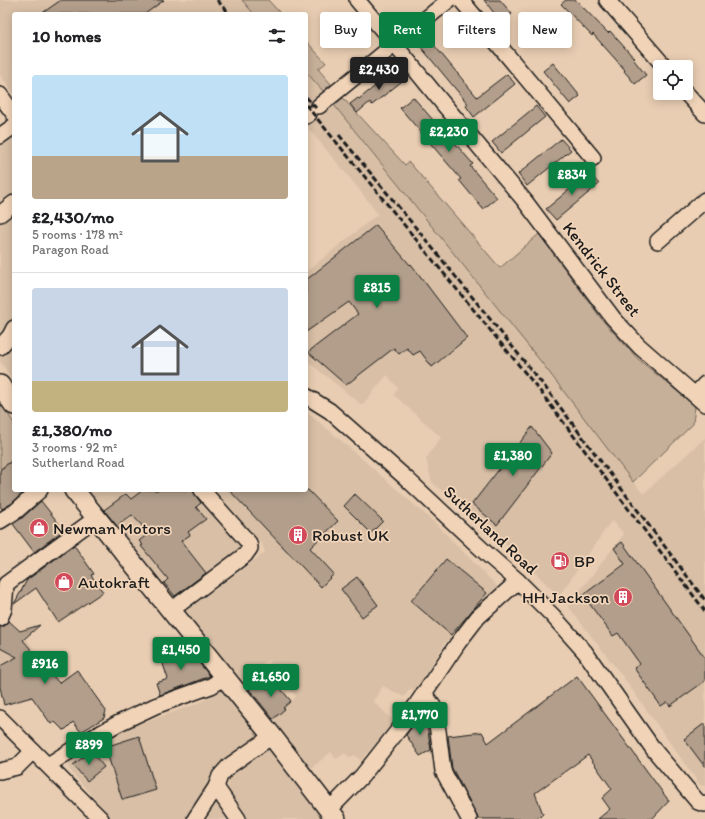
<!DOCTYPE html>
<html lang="en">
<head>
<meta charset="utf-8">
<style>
	body { margin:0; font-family:Itim,sans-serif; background:#f6f6f6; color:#202124; height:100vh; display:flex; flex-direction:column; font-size:15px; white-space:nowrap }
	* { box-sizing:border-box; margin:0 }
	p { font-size:13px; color:#757577 }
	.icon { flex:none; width:22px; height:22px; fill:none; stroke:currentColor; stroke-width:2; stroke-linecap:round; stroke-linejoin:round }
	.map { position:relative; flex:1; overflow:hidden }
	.panel { position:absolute; left:12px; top:12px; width:296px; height:480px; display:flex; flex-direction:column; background:#fff; border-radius:4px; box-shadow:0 2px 10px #0003 }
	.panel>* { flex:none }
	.guide { position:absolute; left:320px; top:12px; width:325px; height:36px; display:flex; gap:8px }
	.controls { position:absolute; left:653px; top:60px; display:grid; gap:8px }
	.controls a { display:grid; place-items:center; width:40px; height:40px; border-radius:4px; background:#fff; box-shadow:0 2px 10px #0003; font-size:20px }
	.price { position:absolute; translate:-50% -34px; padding:0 9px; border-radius:4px; background:#0b8043; color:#fff; font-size:13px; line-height:26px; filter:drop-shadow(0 1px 2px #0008) }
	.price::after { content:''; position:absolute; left:50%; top:24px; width:12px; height:9px; margin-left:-6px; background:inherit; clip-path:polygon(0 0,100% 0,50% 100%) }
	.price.current { background:#222; color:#fff }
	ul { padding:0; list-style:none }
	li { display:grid; align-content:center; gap:8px; height:212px; padding:0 20px }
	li+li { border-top:1px solid #e0e0e0 }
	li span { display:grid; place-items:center; height:124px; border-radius:4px; color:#555 }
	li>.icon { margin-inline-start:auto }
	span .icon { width:72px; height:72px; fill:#fffc; stroke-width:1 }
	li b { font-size:17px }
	h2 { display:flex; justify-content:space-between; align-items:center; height:48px; padding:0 20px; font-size:17px }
	.pill { padding:0 14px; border-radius:4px; background:#fff; box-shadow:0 2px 10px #0003; font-size:14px; line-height:36px }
	.pill.current { background:#0b8043; color:#fff }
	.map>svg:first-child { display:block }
</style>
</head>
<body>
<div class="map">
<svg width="705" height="819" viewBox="0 0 705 819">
	<rect width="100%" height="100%" fill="#e8cdb2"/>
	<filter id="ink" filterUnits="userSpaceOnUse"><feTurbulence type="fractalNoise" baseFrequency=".025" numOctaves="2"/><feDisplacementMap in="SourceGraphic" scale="8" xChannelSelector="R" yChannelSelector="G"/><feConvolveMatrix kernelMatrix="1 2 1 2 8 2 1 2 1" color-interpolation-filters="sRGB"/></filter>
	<g filter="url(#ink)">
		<!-- built -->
		<g fill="#d8bfa6">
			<polygon points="0,0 242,0 254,14 14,14 14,94 0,75"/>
			<polygon points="306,72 323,91 306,106"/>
			<polygon points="334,105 542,363 643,494 705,438 705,786 700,785 623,677 568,606 624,534 612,520 559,596 506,545 463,511 432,482 426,459 441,437 394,395 398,388 387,375 362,405 306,360 306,272 378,214 355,184 307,127"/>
			<polygon points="14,133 14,319 9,328 0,340 0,143"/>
			<polygon points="14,337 14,382 0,361 0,356 10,346"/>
			<polygon points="306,412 329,430 434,522 497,586 445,643 415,691 410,689 404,697 383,686 373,701 395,722 361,760 354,755 350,758 345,753 336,759 331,752 310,769 272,720 284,710 283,708 296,697 268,660 242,681 185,611 223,584 265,552 262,544 215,490 306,490"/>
			<polygon points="86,490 196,490 242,546 239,552 176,602"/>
			<polygon points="5,618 24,636 34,649 0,666 0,628"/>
			<polygon points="223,689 261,736 188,819 112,819 69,769 69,763 77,753 103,742 128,728 199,703"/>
			<polygon points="268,749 325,819 246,819 229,797 228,779"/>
			<polygon points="219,800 232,819 207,819"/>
		</g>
		<!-- green -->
		<g fill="#c7b099" stroke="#72665a">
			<polygon points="242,0 268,0 281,14 254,14"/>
			<polygon points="306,41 326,63 318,69 331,84 323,91 306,72"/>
			<polygon points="343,98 405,165 409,162 500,268 539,234 603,321 638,359 695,406 693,424 633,482 542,363 334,105"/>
			<polygon points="0,402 14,423 14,459 0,469"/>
		</g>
		<!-- building -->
		<g fill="#b29e8b" stroke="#1c1c1c">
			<polygon points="61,0 164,0 145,14 41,14"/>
			<polygon points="484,0 500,0 512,14 501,22"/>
			<polygon points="566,0 576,0 608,33 610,31 634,58 633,59 646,75 635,84 624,71 625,70 593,34 592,36 561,4"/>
			<polygon points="429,39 477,97 507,74 515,84 474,117 466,106 468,104 420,46"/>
			<polygon points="553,63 580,96 570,104 543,71"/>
			<polygon points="398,68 406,78 372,105 370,102 357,113 350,104 358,98 359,99"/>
			<polygon points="413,97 440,128 441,127 473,164 470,166 497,198 483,209 459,180 461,179 400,108"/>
			<polygon points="536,106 545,117 501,153 492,142"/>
			<polygon points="561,139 571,150 527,186 518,174"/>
			<polygon points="589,173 599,184 556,220 546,209"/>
			<polygon points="376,225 410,265 411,264 467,338 432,367 420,351 413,355 407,348 399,354 394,348 346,385 308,352 358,314 349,302 306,332 306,280"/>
			<polygon points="532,427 552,453 497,525 472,504"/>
			<polygon points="14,459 14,490 23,490 24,492 11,504 2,509 0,506 0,470"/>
			<polygon points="143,490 192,490 201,503 196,507 206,519 188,532 190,535 181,541 206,573 175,596 164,583 168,579 141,546 143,545 139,541 149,533 132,515 117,526 104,510 126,494 131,499"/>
			<polygon points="229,490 308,490 338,521 310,548 334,574 321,587"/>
			<polygon points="355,494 383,521 371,533 344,506"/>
			<polygon points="41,501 64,530 34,552 13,524 22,518"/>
			<polygon points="622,542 705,658 705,681 670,706 667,702 661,706 634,668 640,664 618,633 613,636 583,595 625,564 614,548"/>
			<polygon points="74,545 94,574 91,575 103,592 58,622 36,588 14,604 27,580"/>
			<polygon points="446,559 487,593 451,635 411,601"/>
			<polygon points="357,577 378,605 362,617 341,589"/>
			<polygon points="9,621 20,631 40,625 23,640 59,683 77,670 106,711 104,718 81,732 73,722 66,729 63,730 55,722 51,724 32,697 4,705 0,687 0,666 17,657 0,648 0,628 6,625"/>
			<polygon points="184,644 210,676 160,695 156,683 168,679 162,661"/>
			<polygon points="577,676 669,801 652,819 598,819 610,809 602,798 612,789 588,755 535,793 543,814 534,819 478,819 477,815 452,768 448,736 482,732 488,743"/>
			<polygon points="260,680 267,689 276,683 291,701 283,708 285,709 273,719 249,689"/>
			<polygon points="423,711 426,719 431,750 420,756 406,735"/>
			<polygon points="705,723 705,767 684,739"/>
			<polygon points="139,736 156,790 126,799 122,799 105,747"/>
			<polygon points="91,751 104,767 87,781 73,765"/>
		</g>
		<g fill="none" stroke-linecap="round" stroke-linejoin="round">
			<!-- minor casing -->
			<g stroke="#1c1c1c" stroke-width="18">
				<g id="minor">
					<polyline points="357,0 395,45 445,106 524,200 613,318 639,346 705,404"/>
					<polyline points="461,0 593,158"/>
					<polyline points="607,0 665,67"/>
					<polyline points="686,93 705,114"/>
					<polyline points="0,95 14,114"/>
					<polyline points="319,106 449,0"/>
					<polyline points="306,116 309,114"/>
					<polyline points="0,136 14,126"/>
					<polyline points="0,214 14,203"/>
					<polyline points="658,241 705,200"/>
					<polyline points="0,347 10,336 14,328"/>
					<polyline points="695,395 705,384"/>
					<polyline points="306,396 330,411 407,479 487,554 518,581 553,616 585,652 654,750 698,802 705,804"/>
					<polyline points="0,521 16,511 40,490"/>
					<polyline points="170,611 245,555 250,548 249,543 202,490"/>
					<polyline points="0,618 4,609 6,584 96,518"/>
					<polyline points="424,693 433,706 438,731 443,771 469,819"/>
					<polyline points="0,718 101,819"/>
					<polyline points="48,765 81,744 119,723 155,706 211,686 224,678"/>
					<polyline points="0,771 17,767 33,751"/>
					<polyline points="216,787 238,819"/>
					<polyline points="329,810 362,776 404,723 458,643 478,617 518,581"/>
					<polyline points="195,819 216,787 220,776 229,766 272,736"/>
				</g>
			</g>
			<!-- major casing -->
			<g stroke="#1c1c1c" stroke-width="22">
				<g id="major">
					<polyline points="0,385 14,405"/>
					<polyline points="74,490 272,736 336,819"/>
				</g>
			</g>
			<!-- minor -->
			<use href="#minor" stroke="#f1d4b8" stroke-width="15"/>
			<!-- major -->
			<use href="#major" stroke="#f1d4b8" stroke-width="19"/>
			<!-- rail -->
			<g stroke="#1c1c1c" stroke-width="3" stroke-dasharray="6 3" stroke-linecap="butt">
				<polyline points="217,0 230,14"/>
				<polyline points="306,97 316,108"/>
				<polyline points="306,105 540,391 705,611"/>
				<polyline points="339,135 426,240 545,387 705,600"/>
			</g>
		</g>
	</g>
	<!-- icons -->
	<defs>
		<g id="shop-disc" transform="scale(1)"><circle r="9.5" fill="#d1495b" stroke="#f1d4b8"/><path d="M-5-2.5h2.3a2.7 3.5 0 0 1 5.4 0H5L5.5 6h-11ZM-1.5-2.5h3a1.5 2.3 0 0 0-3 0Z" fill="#fff"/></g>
		<g id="building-disc" transform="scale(1)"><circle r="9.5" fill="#d1495b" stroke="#f1d4b8"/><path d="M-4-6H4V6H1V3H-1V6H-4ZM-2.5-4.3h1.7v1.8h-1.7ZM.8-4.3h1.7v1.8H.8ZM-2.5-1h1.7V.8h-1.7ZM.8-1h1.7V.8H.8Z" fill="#fff"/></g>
		<g id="fuel-disc" transform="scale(1)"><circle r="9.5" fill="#d1495b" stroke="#f1d4b8"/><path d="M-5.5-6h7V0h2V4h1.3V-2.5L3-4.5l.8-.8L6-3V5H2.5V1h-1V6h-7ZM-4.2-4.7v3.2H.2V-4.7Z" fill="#fff"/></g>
	</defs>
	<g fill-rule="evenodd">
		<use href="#shop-disc" x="39" y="528"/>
		<use href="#building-disc" x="298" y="535"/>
		<use href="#fuel-disc" x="560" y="561"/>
		<use href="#shop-disc" x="64" y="582"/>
		<use href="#building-disc" x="623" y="597"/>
	</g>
	<g text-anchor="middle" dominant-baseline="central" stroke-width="3.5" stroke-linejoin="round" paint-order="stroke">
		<!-- street labels -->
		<g font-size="17" fill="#1c1c1c" stroke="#f1d4b8">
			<text transform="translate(602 269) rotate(52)">Kendrick Street</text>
			<text transform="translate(491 530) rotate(43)">Sutherland Road</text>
		</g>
		<!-- poi labels -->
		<g font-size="17" fill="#1c1c1c" stroke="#f1d4b8" text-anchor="start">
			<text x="53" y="528">Newman Motors</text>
			<text x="312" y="535">Robust UK</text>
			<text x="574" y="561">BP</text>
			<text x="78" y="582">Autokraft</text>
			<text x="609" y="597" text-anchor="end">HH Jackson</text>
		</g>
	</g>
</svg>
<div class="controls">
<a><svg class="icon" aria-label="locate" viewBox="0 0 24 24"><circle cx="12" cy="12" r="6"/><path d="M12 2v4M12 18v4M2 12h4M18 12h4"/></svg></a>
</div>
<b class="price current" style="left:379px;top:91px">£2,430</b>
<b class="price" style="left:449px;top:153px">£2,230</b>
<b class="price" style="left:572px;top:196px">£834</b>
<b class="price" style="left:377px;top:309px">£815</b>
<b class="price" style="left:513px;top:477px">£1,380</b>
<b class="price" style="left:181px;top:671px">£1,450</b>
<b class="price" style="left:45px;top:685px">£916</b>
<b class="price" style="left:271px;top:698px">£1,650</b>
<b class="price" style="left:420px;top:736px">£1,770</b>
<b class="price" style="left:89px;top:766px">£899</b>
<div class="guide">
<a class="pill">Buy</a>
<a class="pill current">Rent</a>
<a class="pill">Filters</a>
<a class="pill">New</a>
</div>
<section class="panel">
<h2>10 homes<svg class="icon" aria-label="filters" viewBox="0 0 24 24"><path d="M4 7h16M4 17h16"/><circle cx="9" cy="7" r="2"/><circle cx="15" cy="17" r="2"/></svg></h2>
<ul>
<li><span style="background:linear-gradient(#bfe0f5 65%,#b9a48a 0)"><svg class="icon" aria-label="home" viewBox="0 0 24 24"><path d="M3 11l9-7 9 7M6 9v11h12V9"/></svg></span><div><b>£2,430/mo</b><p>5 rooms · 178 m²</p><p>Paragon Road</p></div></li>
<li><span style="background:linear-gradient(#c9d6e8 75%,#c2b280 0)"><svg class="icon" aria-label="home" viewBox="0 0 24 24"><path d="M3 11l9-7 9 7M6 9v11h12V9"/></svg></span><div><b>£1,380/mo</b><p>3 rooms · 92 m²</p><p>Sutherland Road</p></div></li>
</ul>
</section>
</div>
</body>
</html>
